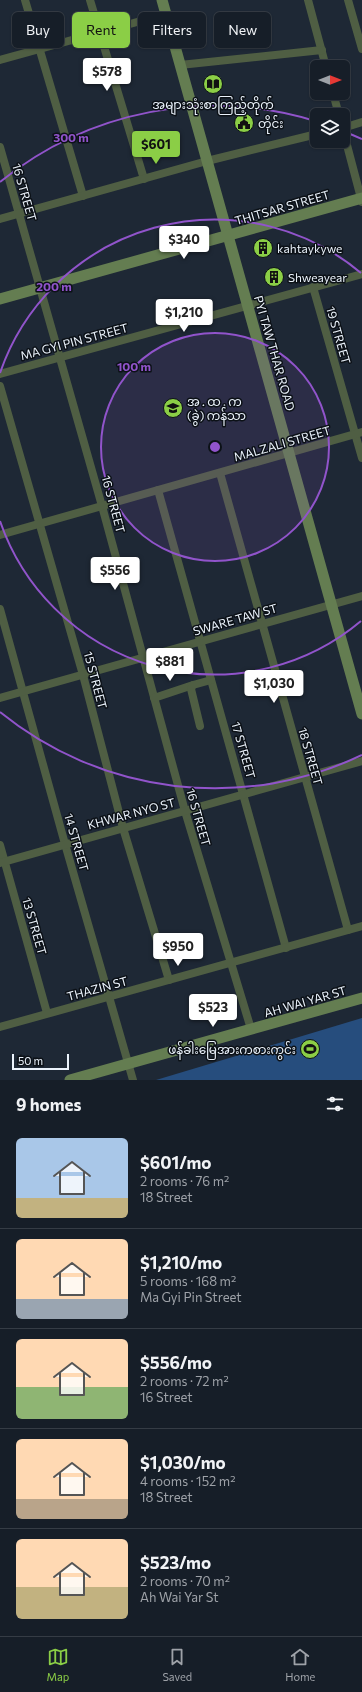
<!DOCTYPE html>
<html lang="en">
<head>
<meta charset="utf-8">
<style>
	body { margin:0; font-family:Commissioner,"Noto Sans Myanmar",sans-serif; background:#1f2730; color:#f1f3f6; height:100vh; display:flex; flex-direction:column; font-size:15px; white-space:nowrap }
	* { box-sizing:border-box; margin:0 }
	p { font-size:13px; color:#9ea2a8 }
	.icon { flex:none; width:22px; height:22px; fill:none; stroke:currentColor; stroke-width:2; stroke-linecap:round; stroke-linejoin:round }
	.map { position:relative; height:1080px; overflow:hidden }
	.sheet { display:flex; flex-direction:column; background:#161e28; flex:1 }
	.sheet>* { flex:none }
	.hud { position:absolute; left:12px; top:12px; width:338px; height:36px; display:flex; gap:8px }
	.needle { width:26px; rotate:90deg }
	.fabs { position:absolute; left:310px; top:60px; display:grid; gap:8px }
	.fabs a { display:grid; place-items:center; width:40px; height:40px; border-radius:6px; background:#161e28; box-shadow:0 1px 3px #0004,0 0 0 1px #353c45; font-size:20px }
	.scale { position:absolute; left:12px; bottom:10px; width:57px; box-sizing:border-box; padding-left:4px; border:2px solid #ebf3fc; border-top:0; font-size:11px; line-height:14px; white-space:nowrap; color:#ebf3fc; -webkit-text-stroke:3px #0c1117; paint-order:stroke }
	.price { position:absolute; translate:-50% -34px; padding:0 9px; border-radius:4px; background:#fff; color:#222; font-size:13px; line-height:26px; filter:drop-shadow(0 1px 2px #0008) }
	.price::after { content:''; position:absolute; left:50%; top:24px; width:12px; height:9px; margin-left:-6px; background:inherit; clip-path:polygon(0 0,100% 0,50% 100%) }
	.price.current { background:#8bce46; color:#111 }
	ul { padding:0; list-style:none }
	li { display:flex; align-items:center; gap:12px; height:100px; padding:0 16px }
	li+li { border-top:1px solid #353c45 }
	li span { display:grid; place-items:center; flex:none; width:112px; height:80px; border-radius:6px; color:#555 }
	li>.icon { margin-inline-start:auto }
	span .icon { width:48px; height:48px; fill:#fffc; stroke-width:1 }
	li b { font-size:17px }
	h2 { display:flex; justify-content:space-between; align-items:center; height:48px; padding:0 16px; font-size:17px }
	.chip { padding:0 14px; border-radius:6px; background:#161e28; box-shadow:0 1px 3px #0004,0 0 0 1px #353c45; font-size:14px; line-height:36px }
	.chip.current { background:#8bce46; color:#111 }
	.tabs { display:flex; justify-content:space-around; align-items:center; height:56px; border-top:1px solid #353c45; background:#161e28; font-size:11px; color:#9ea2a8 }
	.tabs a { display:grid; justify-items:center; gap:2px }
	.tabs .current { color:#8bce46 }
	.map>svg:first-child { display:block }
</style>
</head>
<body>
<div class="map">
<svg width="362" height="1080" viewBox="0 0 362 1080">
	<rect width="100%" height="100%" fill="#1e2835"/>
	<!-- green -->
	<polygon fill="#264d7d" points="362,1018 362,1080 156,1080"/>
	<g fill="none" stroke-linecap="round" stroke-linejoin="round">
		<!-- street -->
		<g stroke="#4f5e43" stroke-width="8">
			<polyline points="25,0 83,196"/>
			<polyline points="90,0 144,179"/>
			<polyline points="308,0 326,67"/>
			<polyline points="348,0 362,49"/>
			<polyline points="0,60 166,14"/>
			<polyline points="180,65 322,50"/>
			<polyline points="333,93 339,115"/>
			<polyline points="343,128 362,122"/>
			<polyline points="343,130 362,202"/>
			<polyline points="0,147 102,506 185,811 251,1029"/>
			<polyline points="0,219 207,161 317,134"/>
			<polyline points="313,287 362,458"/>
			<polyline points="0,374 362,274"/>
			<polyline points="0,386 83,675 123,828 169,980"/>
			<polyline points="220,473 348,930"/>
			<polyline points="158,490 286,948"/>
			<polyline points="0,535 362,432"/>
			<polyline points="0,609 65,844 133,1080"/>
			<polyline points="0,698 362,596"/>
			<polyline points="154,698 193,685"/>
			<polyline points="200,726 191,689 193,685 211,680"/>
			<polyline points="0,845 47,1013"/>
			<polyline points="0,863 362,761"/>
			<polyline points="0,1027 362,926"/>
		</g>
		<!-- secondary -->
		<g stroke="#647d51" stroke-width="11">
			<polyline points="162,0 362,714"/>
			<polyline points="0,299 362,198"/>
			<polyline points="70,1080 362,998"/>
		</g>
	</g>
	<!-- distance rings -->
	<circle cx="215" cy="447" r="114" fill="#9154cb" fill-opacity=".12"/>
	<g fill="none" stroke="#9154cb" stroke-width="2">
		<circle cx="215" cy="447" r="114"/>
		<path d="M361 621A227 227 0 0 1 0 521M0 373A227 227 0 0 1 361 273"/>
		<path d="M362 755A341 341 0 0 1 0 712M0 182A341 341 0 0 1 315 121M345 132A341 341 0 0 1 362 139"/>
	</g>
	<!-- icons -->
	<defs>
		<g id="library-disc" transform="scale(1)"><circle r="9.5" fill="#8bce46" stroke="#0c1117"/><path d="M-6-4Q-3-5.5-.7-3.5V5Q-3 3-6 4ZM6-4Q3-5.5 .7-3.5V5Q3 3 6 4Z" fill="#111"/></g>
		<g id="civic-disc" transform="scale(1)"><circle r="9.5" fill="#8bce46" stroke="#0c1117"/><path d="M-.6-6.5H3V-4.5H.6V-3L4-1V1h2V6H-6V1h2V-1L-.6-3ZM-1.2 2.5V6h2.4V2.5Z" fill="#111"/></g>
		<g id="building-disc" transform="scale(1)"><circle r="9.5" fill="#8bce46" stroke="#0c1117"/><path d="M-4-6H4V6H1V3H-1V6H-4ZM-2.5-4.3h1.7v1.8h-1.7ZM.8-4.3h1.7v1.8H.8ZM-2.5-1h1.7V.8h-1.7ZM.8-1h1.7V.8H.8Z" fill="#111"/></g>
		<g id="school-disc" transform="scale(1)"><circle r="9.5" fill="#8bce46" stroke="#0c1117"/><path d="M0-5L7-2L0 1L-7-2ZM-4 1L0 2.5L4 1V4Q0 6-4 4Z" fill="#111"/></g>
		<g id="stadium-disc" transform="scale(1)"><circle r="9.5" fill="#8bce46" stroke="#0c1117"/><path d="M0-5a6.5 5 0 1 0 0 10a6.5 5 0 1 0 0-10ZM-3.5-1.8h7v3.6h-7Z" fill="#111"/></g>
	</defs>
	<g fill-rule="evenodd">
		<use href="#library-disc" x="213" y="84"/>
		<use href="#civic-disc" x="244" y="123"/>
		<use href="#building-disc" x="263" y="248"/>
		<use href="#building-disc" x="274" y="277"/>
		<use href="#school-disc" x="173" y="408"/>
		<use href="#stadium-disc" x="310" y="1049"/>
	</g>
	<g text-anchor="middle" dominant-baseline="central" stroke-width="3" stroke-linejoin="round" paint-order="stroke">
		<!-- poi labels -->
		<g font-size="12" fill="#ebf3fc" stroke="#0c1117" text-anchor="start">
			<text x="213" y="104" text-anchor="middle">အများသုံးစာကြည့်တိုက်</text>
			<text x="258" y="123">တိုင်း</text>
			<text x="277" y="248">kahtaykywe</text>
			<text x="288" y="277">Shweayear</text>
			<text x="187" y="401">အ . ထ . က<tspan x="187" dy="14">(ခွဲ) ကန်သာ</tspan></text>
			<text x="296" y="1049" text-anchor="end">ဖန်ခါးမြေအားကစားကွင်း</text>
		</g>
		<!-- street labels -->
		<g font-size="12" fill="#ebf3fc" stroke="#0c1117">
			<text transform="translate(25 192) rotate(74)">16 STREET</text>
			<text transform="translate(282 207) rotate(-16)">THITSAR STREET</text>
			<text transform="translate(339 335) rotate(74)">19 STREET</text>
			<text transform="translate(74 341) rotate(-15)">MA GYI PIN STREET</text>
			<text transform="translate(275 353) rotate(74)">PYI TAW THAR ROAD</text>
			<text transform="translate(282 443) rotate(-16)">MALZALI STREET</text>
			<text transform="translate(114 504) rotate(75)">16 STREET</text>
			<text transform="translate(235 619) rotate(-16)">SWARE TAW ST</text>
			<text transform="translate(96 680) rotate(75)">15 STREET</text>
			<text transform="translate(244 750) rotate(74)">17 STREET</text>
			<text transform="translate(311 756) rotate(74)">18 STREET</text>
			<text transform="translate(131 813) rotate(-15)">KHWAR NYO ST</text>
			<text transform="translate(199 817) rotate(74)">16 STREET</text>
			<text transform="translate(77 842) rotate(74)">14 STREET</text>
			<text transform="translate(35 926) rotate(74)">13 STREET</text>
			<text transform="translate(97 988) rotate(-15)">THAZIN ST</text>
			<text transform="translate(305 1001) rotate(-16)">AH WAI YAR ST</text>
		</g>
	</g>
	<circle cx="215" cy="447" r="6" fill="#9154cb" stroke="#0c1117" stroke-width="2"/>
	<g font-size="12" text-anchor="middle" font-weight="bold" fill="#9154cb" stroke="#0c1117" stroke-width="3" stroke-linejoin="round" paint-order="stroke">
		<text x="71" y="142">300 m</text>
		<text x="54" y="291">200 m</text>
		<text x="134" y="371">100 m</text>
	</g>
</svg>
<div class="fabs">
<a><svg class="needle" viewBox="-14 -14 28 28"><path d="M0-13l5 13h-10z" fill="#e53935"/><path d="M0 13l5-13h-10z" fill="#9ea2a8"/></svg></a>
<a><svg class="icon" aria-label="layers" viewBox="0 0 24 24"><path d="M12 4l9 5-9 5-9-5zM3 14l9 5 9-5"/></svg></a>
</div>
<div class="scale">50 m</div>
<b class="price" style="left:107px;top:92px">$578</b>
<b class="price current" style="left:156px;top:165px">$601</b>
<b class="price" style="left:184px;top:260px">$340</b>
<b class="price" style="left:184px;top:333px">$1,210</b>
<b class="price" style="left:115px;top:591px">$556</b>
<b class="price" style="left:170px;top:682px">$881</b>
<b class="price" style="left:274px;top:704px">$1,030</b>
<b class="price" style="left:178px;top:967px">$950</b>
<b class="price" style="left:213px;top:1028px">$523</b>
<div class="hud">
<a class="chip">Buy</a>
<a class="chip current">Rent</a>
<a class="chip">Filters</a>
<a class="chip">New</a>
</div>
</div>
<section class="sheet">
<h2>9 homes<svg class="icon" aria-label="filters" viewBox="0 0 24 24"><path d="M4 7h16M4 17h16"/><circle cx="9" cy="7" r="2"/><circle cx="15" cy="17" r="2"/></svg></h2>
<ul>
<li><span style="background:linear-gradient(#a9c7e8 75%,#c2b280 0)"><svg class="icon" aria-label="home" viewBox="0 0 24 24"><path d="M3 11l9-7 9 7M6 9v11h12V9"/></svg></span><div><b>$601/mo</b><p>2 rooms · 76 m²</p><p>18 Street</p></div></li>
<li><span style="background:linear-gradient(#ffd9b3 75%,#9aa5b1 0)"><svg class="icon" aria-label="home" viewBox="0 0 24 24"><path d="M3 11l9-7 9 7M6 9v11h12V9"/></svg></span><div><b>$1,210/mo</b><p>5 rooms · 168 m²</p><p>Ma Gyi Pin Street</p></div></li>
<li><span style="background:linear-gradient(#ffd9b3 60%,#8fb573 0)"><svg class="icon" aria-label="home" viewBox="0 0 24 24"><path d="M3 11l9-7 9 7M6 9v11h12V9"/></svg></span><div><b>$556/mo</b><p>2 rooms · 72 m²</p><p>16 Street</p></div></li>
<li><span style="background:linear-gradient(#ffd9b3 75%,#b9a48a 0)"><svg class="icon" aria-label="home" viewBox="0 0 24 24"><path d="M3 11l9-7 9 7M6 9v11h12V9"/></svg></span><div><b>$1,030/mo</b><p>4 rooms · 152 m²</p><p>18 Street</p></div></li>
<li><span style="background:linear-gradient(#ffd9b3 60%,#c2b280 0)"><svg class="icon" aria-label="home" viewBox="0 0 24 24"><path d="M3 11l9-7 9 7M6 9v11h12V9"/></svg></span><div><b>$523/mo</b><p>2 rooms · 70 m²</p><p>Ah Wai Yar St</p></div></li>
</ul>
</section>
<nav class="tabs">
<a class="current"><svg class="icon" aria-label="map" viewBox="0 0 24 24"><path d="M3 6l6-2 6 2 6-2v14l-6 2-6-2-6 2zM9 4v14M15 6v14"/></svg>Map</a>
<a><svg class="icon" aria-label="saved" viewBox="0 0 24 24"><path d="M7 4h10v16l-5-4-5 4z"/></svg>Saved</a>
<a><svg class="icon" aria-label="home" viewBox="0 0 24 24"><path d="M3 11l9-7 9 7M6 9v11h12V9"/></svg>Home</a>
</nav>
</body>
</html>
